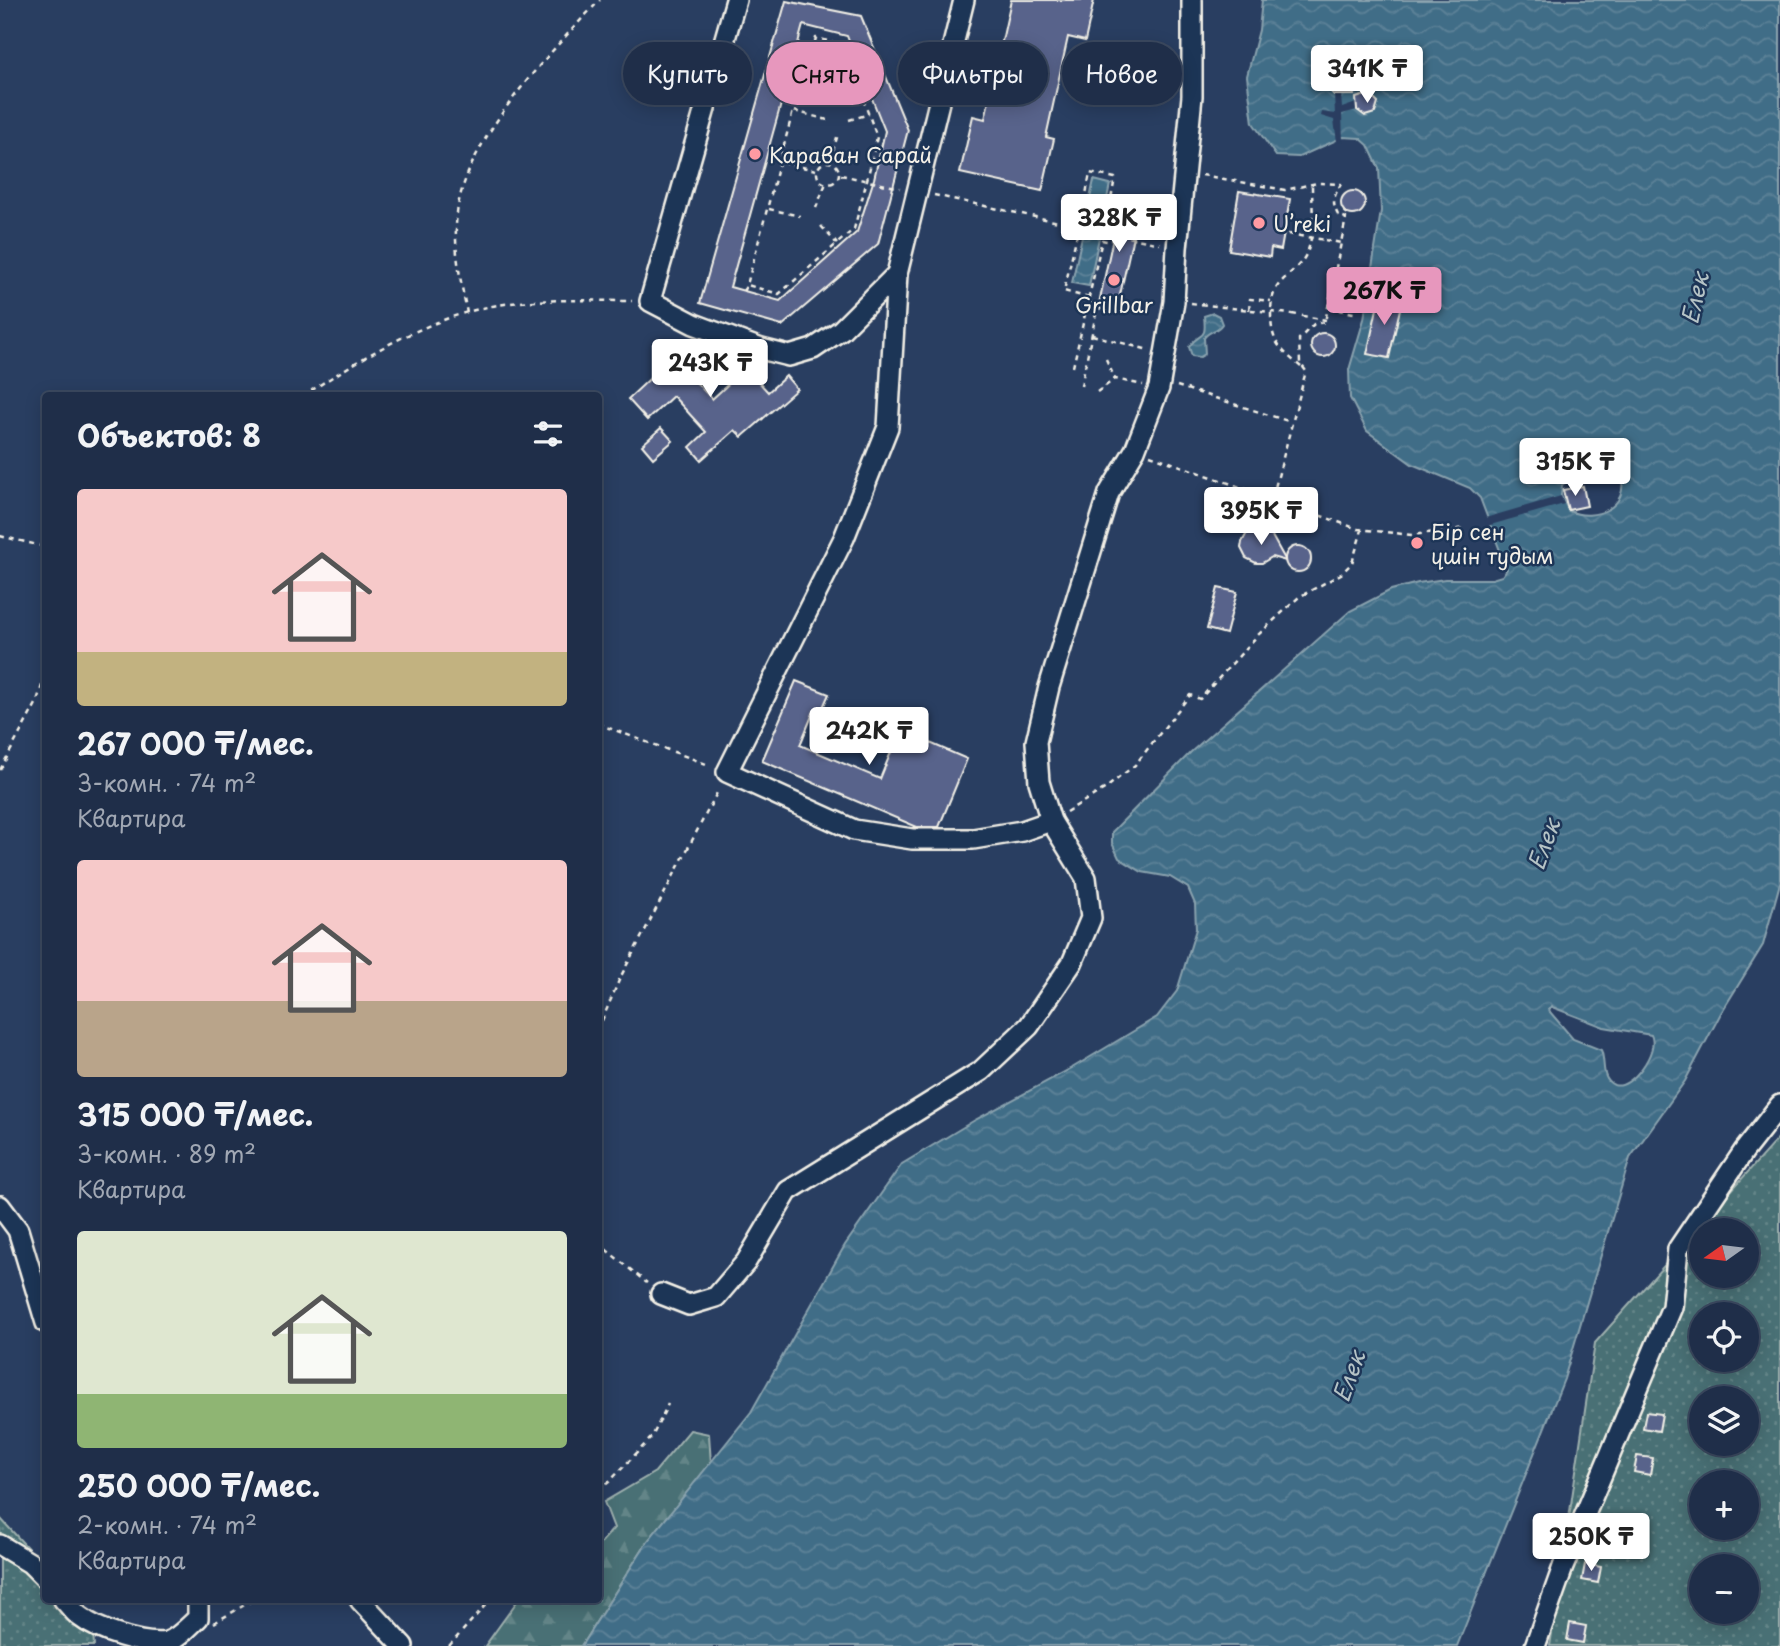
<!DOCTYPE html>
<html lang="ru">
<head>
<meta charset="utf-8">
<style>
	body { margin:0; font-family:"Playpen Sans",sans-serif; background:#273650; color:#f1f3f6; height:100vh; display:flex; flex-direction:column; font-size:26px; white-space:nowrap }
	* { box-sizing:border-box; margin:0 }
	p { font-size:23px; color:#a1a8b4 }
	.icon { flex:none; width:38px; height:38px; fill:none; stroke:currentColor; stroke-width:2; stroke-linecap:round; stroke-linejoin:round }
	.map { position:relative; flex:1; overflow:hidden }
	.side { position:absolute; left:42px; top:392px; width:560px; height:1211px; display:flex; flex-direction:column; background:#1f2e49; border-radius:7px; box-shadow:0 4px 18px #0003,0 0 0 2px #3c4a61 }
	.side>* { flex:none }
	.hud { position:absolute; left:623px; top:42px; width:665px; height:63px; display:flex; gap:14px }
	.needle { width:46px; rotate:256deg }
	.tools { position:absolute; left:1689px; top:1218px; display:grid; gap:14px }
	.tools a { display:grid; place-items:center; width:70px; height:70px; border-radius:50%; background:#1f2e49; box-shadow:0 4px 18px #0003,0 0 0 2px #3c4a61; font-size:35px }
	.price { position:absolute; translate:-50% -60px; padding:0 16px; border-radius:7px; background:#fff; color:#222; font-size:23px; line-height:46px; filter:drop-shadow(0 2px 4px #0008) }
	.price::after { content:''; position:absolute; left:50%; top:42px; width:21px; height:16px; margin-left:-10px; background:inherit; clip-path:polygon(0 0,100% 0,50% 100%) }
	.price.selected { background:#e797bd; color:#111 }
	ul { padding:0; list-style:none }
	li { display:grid; align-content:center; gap:14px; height:371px; padding:0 35px }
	li span { display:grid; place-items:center; height:217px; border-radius:7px; color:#555 }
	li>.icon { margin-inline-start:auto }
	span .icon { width:126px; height:126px; fill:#fffc; stroke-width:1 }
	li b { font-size:30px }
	h2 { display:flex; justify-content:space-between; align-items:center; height:84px; padding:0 35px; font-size:30px }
	.chip { padding:0 24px; border-radius:32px; background:#1f2e49; box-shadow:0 4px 18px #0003,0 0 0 2px #3c4a61; font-size:24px; line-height:63px }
	.chip.selected { background:#e797bd; color:#111 }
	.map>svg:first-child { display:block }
</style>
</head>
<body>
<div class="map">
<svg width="1780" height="1646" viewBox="0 0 1780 1646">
	<defs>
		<pattern id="grass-dots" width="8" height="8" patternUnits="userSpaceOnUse" patternTransform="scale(1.75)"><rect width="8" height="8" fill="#497074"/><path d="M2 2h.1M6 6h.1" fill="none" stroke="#648588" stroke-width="1.8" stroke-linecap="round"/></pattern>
		<pattern id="forest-firs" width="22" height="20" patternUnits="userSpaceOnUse" patternTransform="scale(1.75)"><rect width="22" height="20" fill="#497074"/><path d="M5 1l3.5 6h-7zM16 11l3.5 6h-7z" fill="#648588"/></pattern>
		<pattern id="water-waves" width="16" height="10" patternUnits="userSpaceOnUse" patternTransform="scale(1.75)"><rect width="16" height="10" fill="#416d87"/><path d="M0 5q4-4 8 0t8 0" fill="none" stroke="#5d8298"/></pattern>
	</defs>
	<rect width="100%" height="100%" fill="#293e61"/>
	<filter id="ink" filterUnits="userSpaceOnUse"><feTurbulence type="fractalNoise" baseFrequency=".0143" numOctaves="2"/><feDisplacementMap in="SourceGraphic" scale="14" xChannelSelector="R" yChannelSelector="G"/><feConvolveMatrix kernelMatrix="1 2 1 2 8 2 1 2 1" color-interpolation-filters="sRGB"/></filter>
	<g filter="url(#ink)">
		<!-- grass -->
		<g fill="url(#grass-dots)" stroke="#9eb0ae" stroke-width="2" fill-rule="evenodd">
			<path d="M1780,1136v510h-230l45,-303zM1701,1230h45v46h-45zM1701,1314h45v46h-45zM1701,1398h45v46h-45zM1701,1482h45v46h-45zM1701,1566h45v46h-45z"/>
			<polygon points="0,1518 45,1567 46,1600 76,1600 92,1616 94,1646 0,1646"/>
		</g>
		<!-- forest -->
		<polygon fill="url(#forest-firs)" stroke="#9eb0ae" stroke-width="2" points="690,1430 709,1434 711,1464 647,1542 581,1646 485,1646 518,1600 598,1600 599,1545 614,1528 604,1502 655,1472"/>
		<!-- water -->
		<g fill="url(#water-waves)" stroke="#89a2ae" stroke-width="2" fill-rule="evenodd">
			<path d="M1262,0h518v883l-17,62 -42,68 -36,68 -55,77 -66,221 -107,267h-876l66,-104 104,-130 94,-167 57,-81 73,-44 97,-52 85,-51 20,-26 19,-62 -1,-25 -7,-16 -18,-11 -28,-5 -23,-14 -7,-15v-11l79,-80 159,-141 41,-21 27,-7 27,-4h47l10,-3 5,-7 -27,-71 -10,-10 -58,-24 -45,-33 -17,-33 -1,-28 15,-51 17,-108 -2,-43 -11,-23 -8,-7 -17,-1 -44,20 -23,-1 -23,-33 -6,-47 12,-46zM1604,463c1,0 11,2 12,3 4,2 4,5 5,9 9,33 -27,47 -52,36l-8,-15 1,-11 25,-18zM1552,1007l52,20 47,8c9,15 -20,56 -37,50 -14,-6 -8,-24 -13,-35l-28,-11 -23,-27 -1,-3z"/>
			<polygon points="1094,180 1110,184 1089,286 1072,283"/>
			<path d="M1213,313l6,3 3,8c-5,8 -13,6 -18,14l1,16 -5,3 -8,-1 -3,-9c11,-17 18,-4 15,-31z"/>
		</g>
		<!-- pier -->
		<g fill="#293e61">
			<polygon points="1334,95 1341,95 1342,108 1356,103 1357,110 1342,114 1343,141 1337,142 1334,120 1321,116 1322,112 1335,114"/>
			<polygon points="1561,496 1564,504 1487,526 1485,518"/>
		</g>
		<!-- building -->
		<g fill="#58648b" stroke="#f4f1e8" stroke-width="2" fill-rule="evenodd">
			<polygon points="1011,0 1094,0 1085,41 1068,37 1046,137 1054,139 1042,191 960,173 973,116 985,119"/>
			<path d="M786,1l75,15 47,114 -30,114 -96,82 -82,-23zM803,25l44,11 38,95 -11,48 -17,53 -77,69 -50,-14z"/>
			<polygon points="1340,67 1351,72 1354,95 1334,95 1323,84 1328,70"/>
			<polygon points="1369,94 1378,103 1375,113 1365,116 1357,110 1356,98"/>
			<polygon points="1239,191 1290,199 1281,250 1271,248 1270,257 1229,250"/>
			<circle cx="1353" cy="203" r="12"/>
			<polygon points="1122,196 1141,200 1116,313 1098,308"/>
			<polygon points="1380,295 1402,300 1389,358 1367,354"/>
			<circle cx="1323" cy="345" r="12"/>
			<polygon points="689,342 708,363 692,378 712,399 746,368 768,392 786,376 797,389 742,437 735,430 701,460 690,447 706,432 673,396 647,420 628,399"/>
			<polygon points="661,428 673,441 653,458 642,445"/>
			<polygon points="1583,486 1587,506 1568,510 1563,490"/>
			<polygon points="1258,529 1263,529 1272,536 1286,561 1272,557 1262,563 1256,563 1246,558 1241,548 1242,542 1247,533"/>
			<circle cx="1298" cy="559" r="13"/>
			<polygon points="1218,588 1237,592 1226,634 1207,629"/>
			<polygon points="796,681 829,694 820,714 814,711 800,745 880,779 900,730 967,759 939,827 917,827 762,761"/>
			<polygon points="1646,1412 1662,1414 1659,1431 1643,1428"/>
			<polygon points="1637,1456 1653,1458 1650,1475 1634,1472"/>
			<polygon points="1596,1526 1612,1529 1609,1545 1593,1543"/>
			<polygon points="1585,1564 1601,1567 1598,1583 1582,1580"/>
			<polygon points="1570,1623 1586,1626 1583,1643 1567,1640"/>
		</g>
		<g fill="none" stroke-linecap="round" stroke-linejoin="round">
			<!-- minor casing -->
			<g stroke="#f4f1e8" stroke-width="24">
				<g id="minor">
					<polyline points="736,0 650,301 694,324 761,349 789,356 813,349 841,330 897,274 964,0"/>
					<polyline points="897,274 888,427 844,538 727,772 854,830 912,839 973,839 1022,831 1051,821"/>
					<polyline points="0,1206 18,1230 46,1323"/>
					<polyline points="661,1294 689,1305 716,1297 746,1262 788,1191 981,1071 1029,1026 1072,963 1091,918 1086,878 1051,821 1039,782 1036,742 1049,687 1109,493 1135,450 1159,388 1174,302 1177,248 1192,96 1192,0"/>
					<polyline points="0,1545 30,1563 46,1579"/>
					<path d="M64,1600c5,5 9,11 15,16 19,15 65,30 88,26 12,-4 22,-16 31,-24v-18"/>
					<polyline points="360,1600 403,1646"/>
					<polyline points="1535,1646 1563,1567 1672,1307 1678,1249 1744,1151 1780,1105"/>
				</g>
			</g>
			<!-- path -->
			<g stroke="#f4f1e8" stroke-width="2.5" stroke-dasharray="5 5" stroke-linecap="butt">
				<polyline points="794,111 828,120"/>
				<polyline points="849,120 869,114"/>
				<polyline points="830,161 838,134"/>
				<circle cx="828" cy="173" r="11"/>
				<polyline points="782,163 816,170"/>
				<polyline points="841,175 900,188"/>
				<path d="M1202,175l83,15 32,-7 24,1c-7,12 -10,18 -3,31l8,3 -21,104 -11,2 -15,15 1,24 6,8 -34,128"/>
				<polyline points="934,195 1160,244"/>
				<polyline points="816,208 826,183"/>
				<polyline points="769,209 800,216"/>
				<polyline points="821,226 837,244"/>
				<polyline points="1325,240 1341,243"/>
				<polyline points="743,291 747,285 793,111 816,38 843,45 877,137 867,180 854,229 779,294 747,285"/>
				<polyline points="1089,298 1064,291 1077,234 1067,231 1069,218 1081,221 1090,173 1115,178 1106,226 1115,228 1114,234"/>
				<polyline points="1191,303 1231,308"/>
				<polyline points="1329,308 1354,313"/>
				<polyline points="1249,310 1250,299 1271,301"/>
				<path d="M467,313c-7,-36 -16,-75 -8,-112 15,-70 92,-150 141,-201"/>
				<polyline points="1292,314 1326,320"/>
				<polyline points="1092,335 1149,350"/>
				<polyline points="1106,359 1115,379"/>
				<polyline points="1073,367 1102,240 1112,242 1114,234"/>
				<path d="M1301,367c-21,-18 -30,-24 -30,-53 0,-9 1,-19 6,-27 9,-13 25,-20 31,-37 7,-20 4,-44 4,-65"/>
				<polyline points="1081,386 1098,304 1088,302"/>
				<polyline points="1177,386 1291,422"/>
				<polyline points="1097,392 1115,379 1143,385"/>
				<path d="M303,396c56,-37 117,-74 184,-89 47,-10 97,-6 145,-6"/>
				<polyline points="1150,455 1358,529 1412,535 1466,528"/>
				<polyline points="0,536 46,547"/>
				<polyline points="598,724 709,765"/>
				<polyline points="0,770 36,704 46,673"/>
				<polyline points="1066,812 1106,788 1135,765 1190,695 1200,699 1258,635 1299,597 1341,574 1352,563 1362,530"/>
				<polyline points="598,1030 620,978 719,789"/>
				<polyline points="598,1243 647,1283"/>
				<polyline points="598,1490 609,1482 652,1437 668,1404"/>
				<polyline points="214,1623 253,1600"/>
				<polyline points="449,1646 490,1600"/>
			</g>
			<!-- minor -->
			<use href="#minor" stroke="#1d3557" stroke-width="19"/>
			<!-- path-bridge -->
			<g stroke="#f4f1e8" stroke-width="2.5" stroke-dasharray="5 5" stroke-linecap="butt">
				<polyline points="1288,234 1325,240"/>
				<polyline points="1231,308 1292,314"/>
			</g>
		</g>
	</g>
	<!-- markers -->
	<g fill="#ff9aa2" stroke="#1d3557" stroke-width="2.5">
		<circle cx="755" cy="154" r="7"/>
		<circle cx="1259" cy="223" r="7"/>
		<circle cx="1114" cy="280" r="7"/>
		<circle cx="1417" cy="543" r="7"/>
	</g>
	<g text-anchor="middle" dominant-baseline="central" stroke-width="5" stroke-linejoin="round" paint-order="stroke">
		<!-- poi labels -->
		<g font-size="21" fill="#f4f1e8" stroke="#1d3557" text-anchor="start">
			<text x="769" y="154">Караван Сарай</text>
			<text x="1273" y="223">U’reki</text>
			<text x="1114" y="304" text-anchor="middle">Grillbar</text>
			<text x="1431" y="531">Бір сен<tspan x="1431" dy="24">үшін тудым</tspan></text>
		</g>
		<!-- water labels -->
		<g font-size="23" font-style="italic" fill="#b5c3c6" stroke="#1d3557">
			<text transform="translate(1694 298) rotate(-77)">Елек</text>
			<text transform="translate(1543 844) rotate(-70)">Елек</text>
			<text transform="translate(1348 1376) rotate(-70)">Елек</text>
		</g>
	</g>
</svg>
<div class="tools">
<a><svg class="needle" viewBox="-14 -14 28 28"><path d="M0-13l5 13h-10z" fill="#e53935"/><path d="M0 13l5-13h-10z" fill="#a1a8b4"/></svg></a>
<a><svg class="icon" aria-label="locate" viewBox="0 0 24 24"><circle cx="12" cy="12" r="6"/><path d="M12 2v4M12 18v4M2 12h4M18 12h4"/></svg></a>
<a><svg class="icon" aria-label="layers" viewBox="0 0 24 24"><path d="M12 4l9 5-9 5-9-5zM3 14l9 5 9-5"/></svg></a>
<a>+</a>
<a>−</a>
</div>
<b class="price" style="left:1367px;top:105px">341K ₸</b>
<b class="price" style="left:1119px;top:254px">328K ₸</b>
<b class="price selected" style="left:1384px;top:327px">267K ₸</b>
<b class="price" style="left:710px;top:399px">243K ₸</b>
<b class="price" style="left:1575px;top:498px">315K ₸</b>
<b class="price" style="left:1261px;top:547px">395K ₸</b>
<b class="price" style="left:869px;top:767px">242K ₸</b>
<b class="price" style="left:1591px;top:1573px">250K ₸</b>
<div class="hud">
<a class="chip">Купить</a>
<a class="chip selected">Снять</a>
<a class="chip">Фильтры</a>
<a class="chip">Новое</a>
</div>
<section class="side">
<h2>Объектов: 8<svg class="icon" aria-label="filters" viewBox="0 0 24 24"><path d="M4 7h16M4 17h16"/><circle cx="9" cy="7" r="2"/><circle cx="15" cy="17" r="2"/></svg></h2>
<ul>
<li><span style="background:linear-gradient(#f6c9c9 75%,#c2b280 0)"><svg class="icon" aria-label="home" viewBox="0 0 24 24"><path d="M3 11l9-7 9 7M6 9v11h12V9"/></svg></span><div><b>267 000 ₸/мес.</b><p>3-комн. · 74 m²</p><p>Квартира</p></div></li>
<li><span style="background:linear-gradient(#f6c9c9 65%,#b9a48a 0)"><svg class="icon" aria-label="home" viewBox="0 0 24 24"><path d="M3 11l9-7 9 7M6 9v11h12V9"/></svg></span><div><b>315 000 ₸/мес.</b><p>3-комн. · 89 m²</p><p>Квартира</p></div></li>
<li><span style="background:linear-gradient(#dfe7d0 75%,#8fb573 0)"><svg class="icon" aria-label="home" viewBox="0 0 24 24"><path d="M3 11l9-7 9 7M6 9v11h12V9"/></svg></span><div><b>250 000 ₸/мес.</b><p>2-комн. · 74 m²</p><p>Квартира</p></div></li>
</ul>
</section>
</div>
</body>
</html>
